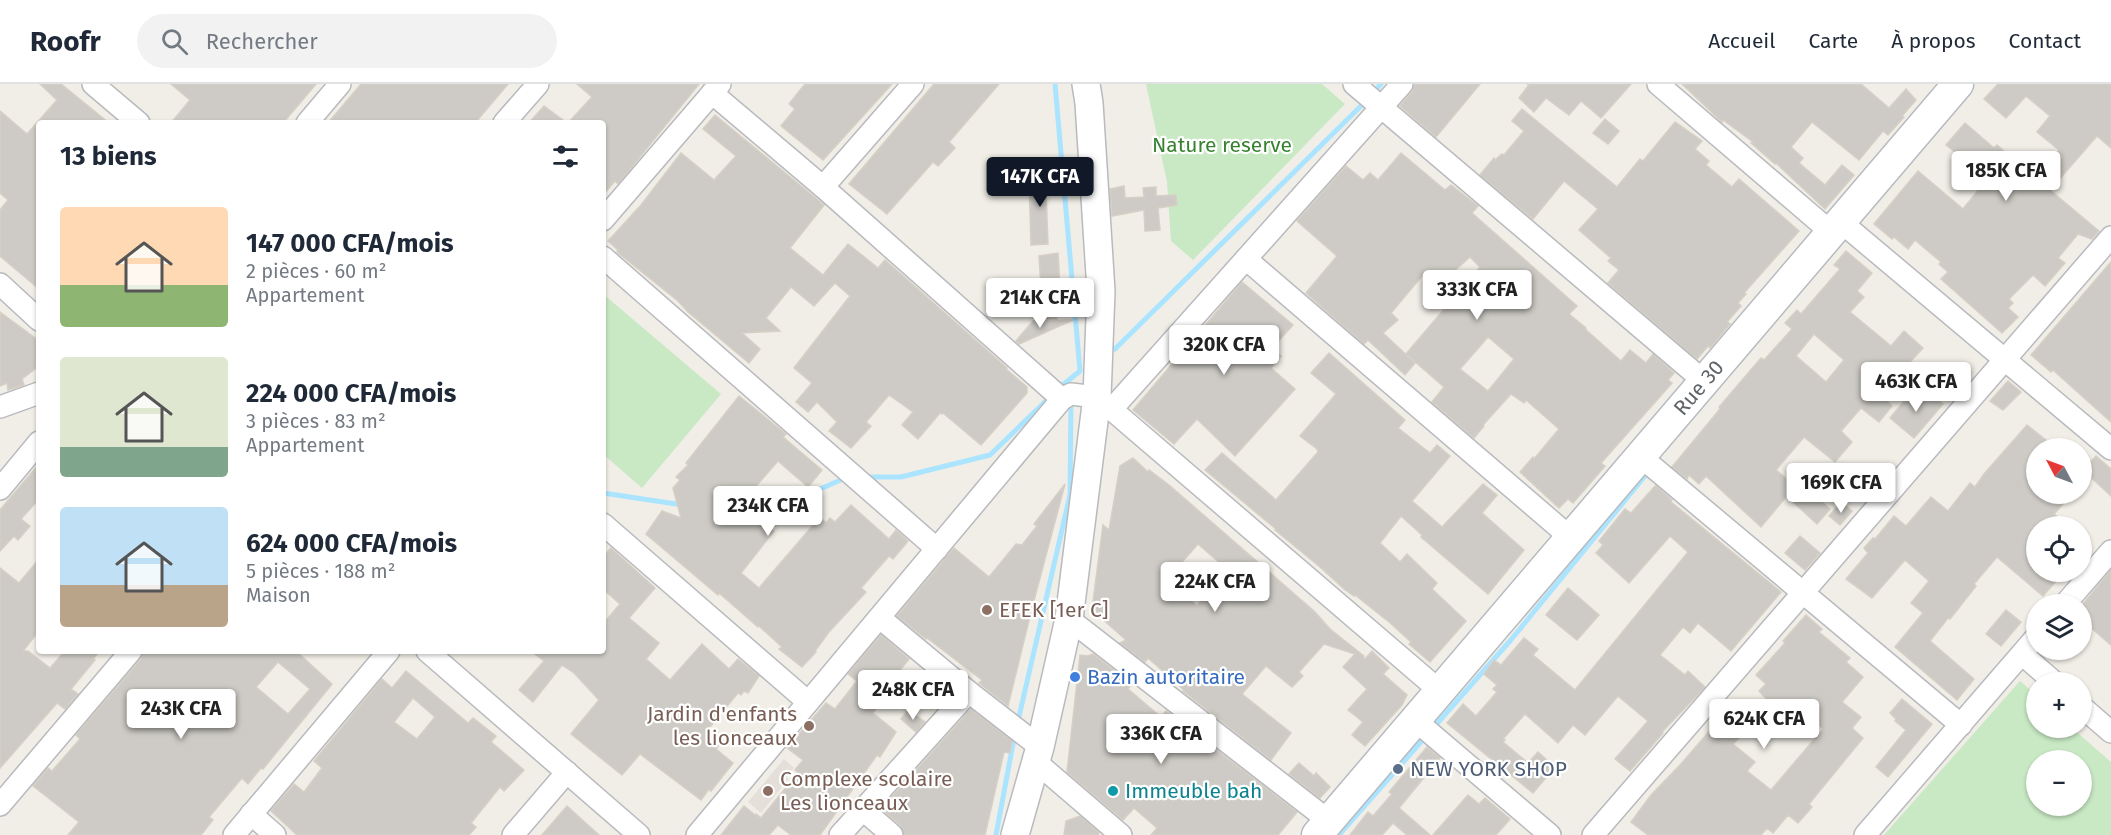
<!DOCTYPE html>
<html lang="fr">
<head>
<meta charset="utf-8">
<style>
	body { margin:0; font-family:"Fira Sans",sans-serif; background:#f2f2f3; color:#1f2937; height:100vh; display:flex; flex-direction:column; font-size:22px; white-space:nowrap }
	* { box-sizing:border-box; margin:0 }
	p { font-size:20px; color:#747a83 }
	.icon { flex:none; width:33px; height:33px; fill:none; stroke:currentColor; stroke-width:2; stroke-linecap:round; stroke-linejoin:round }
	.map { position:relative; flex:1; overflow:hidden }
	.drawer { position:absolute; left:36px; top:36px; width:570px; height:534px; display:flex; flex-direction:column; background:#fff; border-radius:6px; box-shadow:0 2px 4px #0004 }
	.drawer>* { flex:none }
	.needle { width:39px; rotate:311deg }
	.fabs { position:absolute; left:2026px; top:354px; display:grid; gap:12px }
	.fabs a { display:grid; place-items:center; width:66px; height:66px; border-radius:50%; background:#fff; box-shadow:0 2px 4px #0004; font-size:30px }
	.price { position:absolute; translate:-50% -51px; padding:0 14px; border-radius:6px; background:#fff; color:#222; font-size:20px; line-height:39px; filter:drop-shadow(0 2px 3px #0008) }
	.price::after { content:''; position:absolute; left:50%; top:36px; width:18px; height:14px; margin-left:-9px; background:inherit; clip-path:polygon(0 0,100% 0,50% 100%) }
	.price.current { background:#111827; color:#fff }
	ul { padding:0; list-style:none }
	li { display:flex; align-items:center; gap:18px; height:150px; padding:0 24px }
	li span { display:grid; place-items:center; flex:none; width:168px; height:120px; border-radius:6px; color:#555 }
	li>.icon { margin-inline-start:auto }
	span .icon { width:72px; height:72px; fill:#fffc; stroke-width:1 }
	li b { font-size:26px }
	h2 { display:flex; justify-content:space-between; align-items:center; height:72px; padding:0 24px; font-size:26px }
	header { display:flex; align-items:center; gap:36px; box-sizing:border-box; height:84px; padding:0 30px; background:#fff; border-bottom:2px solid #e0e1e3 }
	header strong { font-size:28px }
	nav { display:flex; gap:33px; margin-inline-start:auto; font-size:21px }
	.search { width:420px; height:54px; background:#f2f2f3; display:flex; align-items:center; gap:15px; box-sizing:border-box; padding:0 21px; border-radius:33px; color:#747a83; font-size:22px }
	.map>svg:first-child { display:block }
</style>
</head>
<body>
<header>
<strong>Roofr</strong>
<div class="search"><svg class="icon" aria-label="search" viewBox="0 0 24 24"><circle cx="10" cy="10" r="6"/><path d="M15 15l6 6"/></svg>Rechercher</div>
<nav><a>Accueil</a><a>Carte</a><a>À propos</a><a>Contact</a></nav>
</header>
<div class="map">
<svg width="2111" height="751" viewBox="0 0 2111 751">
	<rect width="100%" height="100%" fill="#f1eee7"/>
	<!-- education -->
	<polygon fill="#e4dfd8" points="784,675 794,684 786,693 788,695 761,729 748,718"/>
	<!-- green -->
	<g fill="#c8e9c4" fill-rule="evenodd">
		<polygon points="1146,0 1322,0 1345,20 1193,176 1171,157 1167,98"/>
		<polygon points="603,210 721,310 642,404 603,370"/>
		<path d="M2020,597l17,15v32h35l39,34v73h-227zM2037,676h45v46h-45z"/>
	</g>
	<g fill="none" stroke-linecap="round" stroke-linejoin="round">
		<!-- stream -->
		<g stroke="#aae4ff" stroke-width="5">
			<polyline points="1055,0 1080,287 1059,304"/>
			<polyline points="1372,10 1381,0"/>
			<polyline points="1115,265 1366,17"/>
			<polyline points="868,393 901,393 990,371 1052,311"/>
			<polyline points="603,409 683,421"/>
			<polyline points="731,426 766,429 845,394"/>
			<polyline points="1018,637 1070,411 1071,317"/>
			<polyline points="1433,644 1510,557 1649,387"/>
			<polyline points="996,751 1015,649"/>
			<polyline points="1339,751 1427,651"/>
		</g>
	</g>
	<!-- building -->
	<g fill="#cecbc6" stroke="#d6cfc5" stroke-width="1.5" fill-rule="evenodd">
		<polygon points="40,0 61,0 109,39 39,39 39,205 0,172 0,126 8,116 0,109 0,27 27,50 57,16"/>
		<polygon points="171,0 316,0 283,39 171,39 190,16"/>
		<polygon points="361,0 508,0 475,39 328,39"/>
		<polygon points="577,0 699,0 618,100 615,97 603,111 603,39 568,39 592,13"/>
		<polygon points="805,0 892,0 823,76 781,42 795,25 789,20"/>
		<polygon points="934,0 999,0 949,58 955,64 938,82 933,78 887,130 849,100"/>
		<polygon points="1414,0 1480,0 1436,53 1400,22 1412,8"/>
		<polygon points="1527,0 1631,0 1601,34 1581,17 1569,31 1546,14 1534,28 1519,14 1529,1"/>
		<polygon points="1682,0 1861,0 1889,24 1906,5 1916,16 1902,32 1904,33 1888,51 1883,47 1859,76 1812,38 1791,63 1803,74 1799,79 1825,101 1842,81 1854,91 1825,125 1776,79 1775,80 1751,59 1753,58 1723,36 1722,38"/>
		<polygon points="1998,0 2111,0 2111,64 2097,52 2050,106 2099,147 2092,155 2078,150 2058,174 2065,179 2045,202 2033,191 2009,215 2013,219 2008,224 2018,233 2002,249 1941,195 1948,188 1939,180 1941,178 1915,156 1908,165 1894,153 1892,155 1874,140 1918,87 1963,125 1988,94 1946,61 1965,39 1994,64 1997,61 2035,94 2059,66 2037,48 2050,32 2026,12 2006,34 1984,15"/>
		<polygon points="544,22 567,39 529,39"/>
		<polygon points="1522,25 1617,103 1640,75 1643,77 1675,38 1702,57 1695,65 1709,77 1706,81 1732,103 1739,95 1799,147 1744,209 1746,210 1738,219 1741,222 1727,238 1730,240 1710,264 1708,262 1697,275 1608,199 1619,186 1608,177 1611,174 1579,146 1598,125 1564,97 1533,135 1480,91 1494,74 1495,76 1502,70 1504,71 1524,47 1512,37"/>
		<polygon points="715,31 824,121 790,164 823,191 848,160 878,184 885,176 1007,284 1006,285 1027,303 1027,309 981,361 943,329 942,330 940,329 918,355 902,341 913,328 889,311 866,338 871,342 851,364 829,347 837,338 817,318 808,328 796,318 812,299 794,284 850,212 835,199 814,222 791,203 766,234 780,247 742,249 760,265 749,279 688,228 678,217 617,168 618,166 608,157 641,121 681,69 714,96 736,72 703,45"/>
		<polygon points="1605,35 1619,47 1608,60 1593,49"/>
		<path d="M1401,69l44,37 6,-5 27,21 -6,7 105,93 -8,8 17,14 -1,1 36,32 9,-11 16,13 7,-9 21,19 -6,7 4,3 -71,80 4,3 -32,37 -5,-4 -9,9 -39,-36 13,-15 1,2 25,-30 -33,-29 -2,3 -13,-9 -28,31 1,1 -10,12 -42,-36 12,-15 -38,-33 74,-87 -10,-10 -34,30 -14,-11 -31,37 7,7 -15,13 32,30 -10,12 -37,-35 -4,4 -58,-51 31,-37 -40,-35 49,-55 17,14 7,-7 8,7zM1488,253l26,22 -26,32 -28,-22z"/>
		<polygon points="1053,91 1054,108 1046,108 1048,160 1031,161 1029,94"/>
		<polygon points="1124,102 1125,114 1144,113 1143,104 1156,103 1156,112 1176,111 1177,121 1158,124 1160,146 1145,147 1144,126 1112,132 1110,105"/>
		<path d="M1846,167l26,22 -15,18 7,6 -14,15 41,34 13,-15 19,17 -24,26 -6,-6 -17,22 16,16 -13,16 -18,-14 -20,23 11,11 -17,20 -31,-25 -28,33 19,16 -34,41 -55,-51 -7,8 -10,-9 -2,4 -15,-12 48,-58 -1,-2 42,-49 3,2 28,-31 -7,-6 12,-13 4,4 39,-45 -6,-4zM1814,250l30,26 -18,22 -30,-26z"/>
		<polygon points="1058,169 1061,223 1056,223 1057,236 1043,235 1039,172"/>
		<polygon points="2111,178 2111,338 2053,286 2051,288 2031,271"/>
		<polygon points="1242,198 1293,241 1272,264 1281,272 1271,284 1295,305 1235,372 1197,335 1174,360 1133,326"/>
		<polygon points="0,228 39,257 39,282 22,295 24,301 8,306 7,299 0,302"/>
		<polygon points="1073,236 1019,260 1016,257 1033,237"/>
		<polygon points="1329,269 1405,336 1398,344 1430,369 1437,361 1450,372 1412,417 1442,443 1483,400 1497,411 1482,429 1524,466 1488,510 1421,453 1422,451 1401,432 1380,459 1400,478 1407,470 1437,499 1432,505 1466,537 1430,578 1409,560 1411,558 1389,538 1355,511 1354,512 1344,505 1320,483 1275,446 1276,445 1205,386 1222,369 1276,416 1318,368 1317,365 1300,352 1336,310 1311,289"/>
		<polygon points="2008,297 2021,308 2003,326 1990,317"/>
		<polygon points="1926,306 1943,320 1914,354 1890,334 1912,308 1920,314"/>
		<polygon points="739,312 786,350 783,353 822,386 808,403 778,377 745,415 746,416 730,435 753,438 774,447 741,489 759,504 820,433 826,439 830,434 835,438 851,421 889,455 896,446 908,457 893,475 889,472 861,504 866,508 829,548 815,567 816,568 802,583 779,565 782,563 759,542 758,543 719,509 718,511 646,450 662,427 681,434 673,404 680,396 676,393 688,381 686,379"/>
		<polygon points="2027,341 2056,364 2037,364 2037,410 2072,410 2054,430 2069,442 2037,442 2037,488 2064,488 2043,512 1997,473 1974,500 1976,502 1950,535 1948,534 1930,557 1974,595 1957,616 1895,563 1923,529 1911,519 1929,497 1905,476 1872,514 1846,495 1868,469 1864,464 1873,454 1875,455 1894,432 1906,442 1931,413 1948,427 1970,399 1975,403 1984,390"/>
		<polygon points="2096,372 2111,385 2111,412 2083,386"/>
		<path d="M1133,374l15,14 1,-2 20,15 146,127 15,17 34,27 -1,1 2,2 7,-8 17,17 -6,6 24,21 -5,10 -37,41 -13,-11 11,-13 -15,-12 19,-21 -24,-22 12,-13 -31,-10 -25,28 4,4 -11,11 -26,-21 -24,28 49,39 -20,27 -88,-69 1,-1 -36,-32 -3,4 -25,-19 6,-3 -26,-23 2,-2 -10,-6 11,-84 6,5 11,-64zM1198,460l30,26 -31,36 -30,-27z"/>
		<polygon points="39,380 39,415 21,435 30,442 18,456 14,452 0,467 0,426"/>
		<polygon points="1065,400 1032,524 1008,622 979,599 982,596 927,554 926,555 897,532 954,464 989,493 1016,460 1022,461 1037,442 1034,440"/>
		<polygon points="1656,402 1672,416 1671,418 1781,508 1731,567 1698,539 1690,549 1683,543 1660,571 1685,591 1688,587 1705,603 1662,648 1663,649 1630,687 1615,675 1648,637 1618,612 1585,651 1573,641 1558,659 1525,630 1503,655 1505,656 1503,658 1528,679 1538,668 1555,683 1533,709 1447,639 1463,620 1476,632 1497,608 1493,605 1497,601 1484,590 1494,576 1501,581 1524,554 1538,565 1533,571 1575,606 1688,468 1670,452 1629,499 1596,469 1603,461 1599,457 1625,425 1631,429 1654,403"/>
		<polygon points="1805,403 1830,425 1817,440 1792,417"/>
		<polygon points="1841,418 1852,427 1840,441 1829,432"/>
		<polygon points="1800,452 1820,469 1805,486 1785,469"/>
		<polygon points="611,464 655,504 629,534 659,559 646,575 670,596 702,560 729,585 738,575 759,592 748,609 744,607 741,611 738,609 709,644 723,656 716,665 733,679 711,707 709,705 701,716 640,670 622,691 571,650 599,616 574,589 562,581 533,618 519,606 544,577 531,567 603,567 603,540 620,520 603,505 603,473"/>
		<polygon points="39,475 39,547 23,567 28,567 50,584 65,567 100,567 93,575 95,576 71,605 78,610 65,625 57,619 0,684 0,484 19,499"/>
		<polygon points="2111,486 2111,561 2090,543 2082,552 2082,521"/>
		<polygon points="1568,504 1599,531 1577,556 1546,531"/>
		<polygon points="2006,526 2021,538 2001,562 1986,550"/>
		<polygon points="1806,531 1822,545 1819,548 1850,574 1846,578 1863,593 1842,618 1861,633 1852,644 1863,654 1809,720 1812,723 1798,739 1788,731 1773,749 1767,744 1761,751 1648,751 1631,738 1651,711 1680,681 1727,627 1739,636 1730,646 1739,654 1733,660 1755,678 1747,687 1771,706 1823,645 1799,624 1783,643 1767,630 1773,622 1759,607 1766,600 1756,591 1785,559 1783,557"/>
		<polygon points="881,551 909,575 872,620 877,623 873,629 896,648 880,673 877,671 820,751 791,751 778,741 769,751 721,751 744,722 755,731 756,730 761,734 798,689 795,686 803,676 787,664 826,619 835,625 857,597 848,590"/>
		<path d="M143,567h153l36,33 -69,85 -2,-1 -13,16 -6,-6 -33,39 4,3 -12,15h-133l11,-13 -46,-36 15,-18 4,3 28,-32 -4,-4 65,-76zM278,578l32,27 -22,25 -32,-27z"/>
		<polygon points="1093,570 1132,600 1128,605 1161,633 1166,627 1297,728 1278,751 1151,751 1157,744 1134,724 1123,736 1067,688 1080,571 1088,572"/>
		<path d="M406,587l62,52 5,-5 23,18 -5,6 33,28 -20,21 -4,-4 -29,36 5,4 -7,8h-172l-26,-24 23,-27 10,8 18,-24 -8,-7 68,-82 10,9zM413,614l22,19 -18,22 -23,-17z"/>
		<polygon points="1902,615 1932,640 1888,693 1876,683 1906,646 1895,637 1896,635 1890,629"/>
		<polygon points="971,625 1012,657 1010,669 1004,668 985,751 904,751 900,741 881,725"/>
		<polygon points="908,626 925,638 916,648 901,635"/>
		<polygon points="1427,663 1440,674 1399,724 1430,751 1407,751 1393,739 1382,751 1350,751 1368,728 1373,732 1392,710 1389,708"/>
		<polygon points="1299,679 1314,692 1316,689 1330,703 1320,714 1289,690"/>
		<polygon points="1468,711 1479,720 1485,714 1510,735 1496,751 1433,751"/>
		<polygon points="567,722 589,742 599,751 542,751"/>
		<polygon points="1080,732 1099,749 1098,751 1064,751 1066,737"/>
	</g>
	<g fill="none" stroke-linecap="round" stroke-linejoin="round">
		<!-- minor casing -->
		<g stroke="#b8babe" stroke-width="24">
			<g id="minor">
				<polyline points="93,0 139,39"/>
				<polyline points="1354,0 1705,298"/>
				<polyline points="1658,0 1832,149"/>
				<polyline points="712,9 823,103 1062,315"/>
				<polyline points="307,39 340,0"/>
				<polyline points="504,39 538,0"/>
				<polyline points="823,103 913,0"/>
				<polyline points="603,136 720,0"/>
				<polyline points="1841,138 2111,365"/>
				<polyline points="603,173 937,465"/>
				<polyline points="1246,175 1571,454"/>
				<polyline points="0,200 39,236"/>
				<polyline points="0,323 39,309"/>
				<polyline points="1111,326 1402,0"/>
				<polyline points="1641,373 1961,641"/>
				<polyline points="0,405 39,358"/>
				<polyline points="603,440 808,618"/>
				<polyline points="2065,520 2111,467"/>
				<polyline points="880,534 969,608 1040,663"/>
				<polyline points="1069,535 1329,737"/>
				<polyline points="427,567 639,751"/>
				<polyline points="2022,570 2054,598"/>
				<polyline points="2082,623 2111,648"/>
				<polyline points="1415,636 1550,751"/>
				<polyline points="1036,678 1121,751"/>
				<polyline points="0,721 131,567"/>
				<polyline points="862,725 892,751"/>
				<polyline points="251,730 275,751"/>
				<polyline points="234,751 389,567"/>
				<polyline points="513,751 567,688"/>
				<polyline points="697,751 1062,315 1071,310 1097,313 1440,607"/>
				<polyline points="840,751 969,608"/>
				<polyline points="1593,751 2111,153"/>
				<polyline points="1865,751 2037,552"/>
			</g>
		</g>
		<!-- tertiary casing -->
		<g stroke="#b8babe" stroke-width="30">
			<polyline id="tertiary" points="1015,751 1040,663 1069,535 1097,313 1101,207 1089,19 1086,0"/>
		</g>
		<!-- secondary casing -->
		<g stroke="#b6bbbf" stroke-width="33">
			<g id="secondary">
				<path id="s1" d="M1317,751l641,-751"/>
			</g>
		</g>
		<!-- minor -->
		<use href="#minor" stroke="#fff" stroke-width="21"/>
		<!-- tertiary -->
		<use href="#tertiary" stroke="#fff" stroke-width="27"/>
		<!-- secondary -->
		<use href="#secondary" stroke="#fff" stroke-width="30"/>
	</g>
	<!-- markers -->
	<g fill="#8d6e63" stroke="#fff" stroke-width="2">
		<circle cx="987" cy="526" r="6"/>
		<circle cx="809" cy="642" r="6"/>
		<circle cx="768" cy="707" r="6"/>
	</g>
	<circle fill="#3f7fe0" stroke="#fff" stroke-width="2" cx="1075" cy="593" r="6"/>
	<circle fill="#5c6f8a" stroke="#fff" stroke-width="2" cx="1398" cy="685" r="6"/>
	<circle fill="#0f9aa8" stroke="#fff" stroke-width="2" cx="1113" cy="707" r="6"/>
	<g text-anchor="middle" dominant-baseline="central" stroke-width="4.5" stroke-linejoin="round" paint-order="stroke">
		<!-- park labels -->
		<g font-size="21" fill="#388331" stroke="#fff">
			<text x="1222" y="61">Nature reserve</text>
		</g>
		<!-- street labels -->
		<g font-size="21" fill="#5f6468" stroke="#fff">
			<text stroke="none"><textPath href="#s1" startOffset="588">Rue 30</textPath></text>
		</g>
		<!-- education labels -->
		<g font-size="21" fill="#785e54" stroke="#fff" text-anchor="start">
			<text x="999" y="526">EFEK [1er C]</text>
			<text x="797" y="630" text-anchor="end">Jardin d'enfants<tspan x="797" dy="24">les lionceaux</tspan></text>
			<text x="780" y="695">Complexe scolaire<tspan x="780" dy="24">Les lionceaux</tspan></text>
		</g>
		<!-- shop labels -->
		<g font-size="21" fill="#366cbe" stroke="#fff" text-anchor="start">
			<text x="1087" y="593">Bazin autoritaire</text>
		</g>
		<!-- service labels -->
		<g font-size="21" fill="#4e5e75" stroke="#fff" text-anchor="start">
			<text x="1410" y="685">NEW YORK SHOP</text>
		</g>
		<!-- culture labels -->
		<g font-size="21" fill="#0d838f" stroke="#fff" text-anchor="start">
			<text x="1125" y="707">Immeuble bah</text>
		</g>
	</g>
</svg>
<div class="fabs">
<a><svg class="needle" viewBox="-14 -14 28 28"><path d="M0-13l5 13h-10z" fill="#e53935"/><path d="M0 13l5-13h-10z" fill="#747a83"/></svg></a>
<a><svg class="icon" aria-label="locate" viewBox="0 0 24 24"><circle cx="12" cy="12" r="6"/><path d="M12 2v4M12 18v4M2 12h4M18 12h4"/></svg></a>
<a><svg class="icon" aria-label="layers" viewBox="0 0 24 24"><path d="M12 4l9 5-9 5-9-5zM3 14l9 5 9-5"/></svg></a>
<a>+</a>
<a>−</a>
</div>
<b class="price" style="left:2006px;top:118px">185K CFA</b>
<b class="price current" style="left:1040px;top:124px">147K CFA</b>
<b class="price" style="left:1477px;top:237px">333K CFA</b>
<b class="price" style="left:1040px;top:245px">214K CFA</b>
<b class="price" style="left:1224px;top:292px">320K CFA</b>
<b class="price" style="left:1916px;top:329px">463K CFA</b>
<b class="price" style="left:1841px;top:430px">169K CFA</b>
<b class="price" style="left:768px;top:453px">234K CFA</b>
<b class="price" style="left:1215px;top:529px">224K CFA</b>
<b class="price" style="left:913px;top:637px">248K CFA</b>
<b class="price" style="left:181px;top:656px">243K CFA</b>
<b class="price" style="left:1764px;top:666px">624K CFA</b>
<b class="price" style="left:1161px;top:681px">336K CFA</b>
<section class="drawer">
<h2>13 biens<svg class="icon" aria-label="filters" viewBox="0 0 24 24"><path d="M4 7h16M4 17h16"/><circle cx="9" cy="7" r="2"/><circle cx="15" cy="17" r="2"/></svg></h2>
<ul>
<li><span style="background:linear-gradient(#ffd9b3 65%,#8fb573 0)"><svg class="icon" aria-label="home" viewBox="0 0 24 24"><path d="M3 11l9-7 9 7M6 9v11h12V9"/></svg></span><div><b>147 000 CFA/mois</b><p>2 pièces · 60 m²</p><p>Appartement</p></div></li>
<li><span style="background:linear-gradient(#dfe7d0 75%,#7fa58c 0)"><svg class="icon" aria-label="home" viewBox="0 0 24 24"><path d="M3 11l9-7 9 7M6 9v11h12V9"/></svg></span><div><b>224 000 CFA/mois</b><p>3 pièces · 83 m²</p><p>Appartement</p></div></li>
<li><span style="background:linear-gradient(#bfe0f5 65%,#b9a48a 0)"><svg class="icon" aria-label="home" viewBox="0 0 24 24"><path d="M3 11l9-7 9 7M6 9v11h12V9"/></svg></span><div><b>624 000 CFA/mois</b><p>5 pièces · 188 m²</p><p>Maison</p></div></li>
</ul>
</section>
</div>
</body>
</html>
